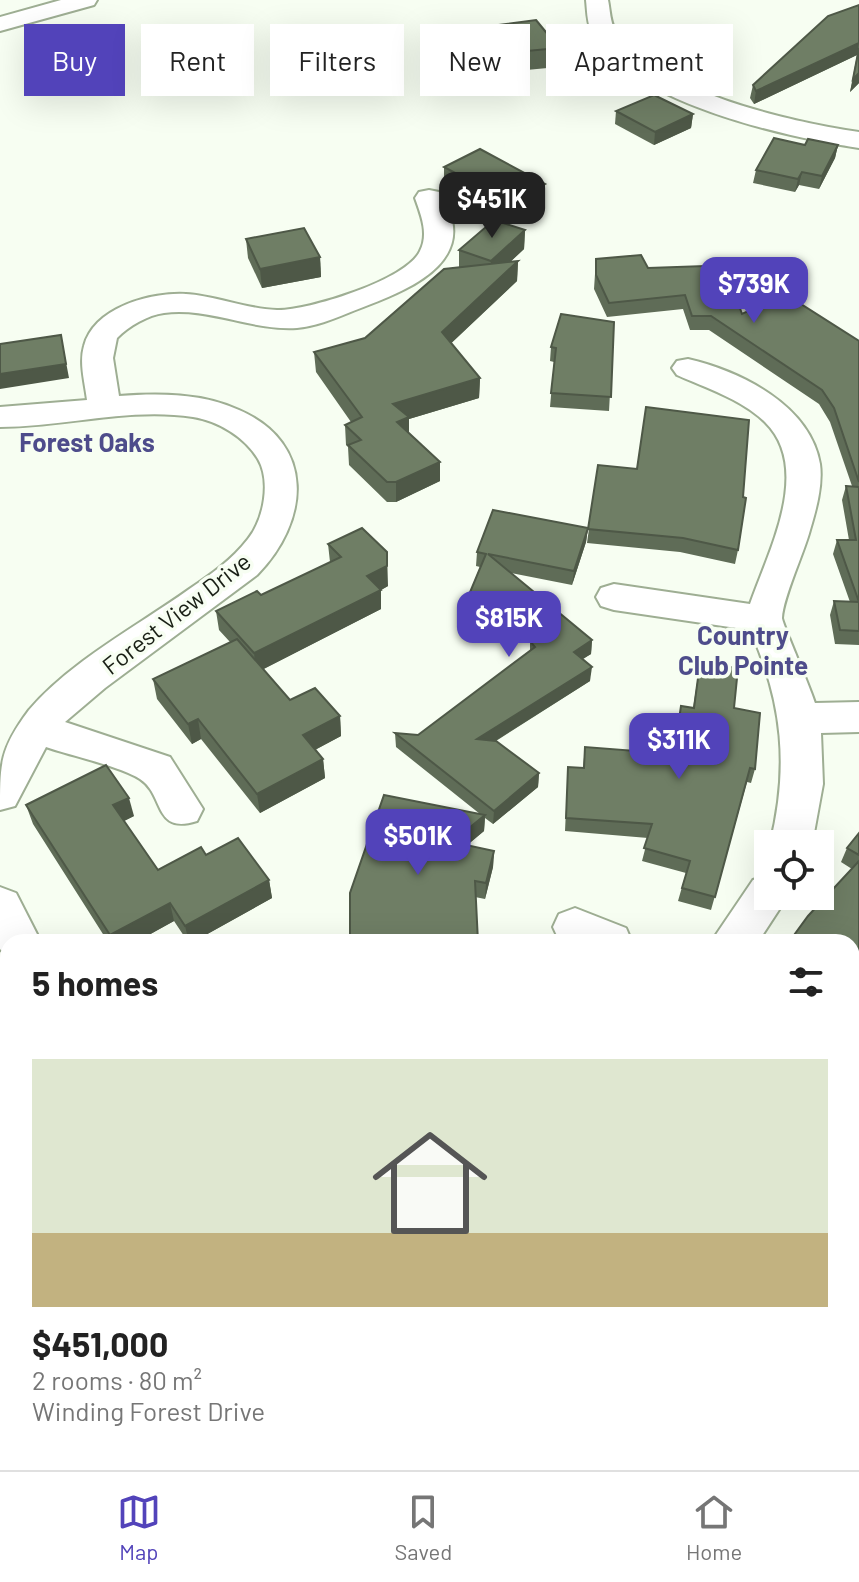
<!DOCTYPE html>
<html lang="en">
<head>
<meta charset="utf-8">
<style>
	body { margin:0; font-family:Barlow,sans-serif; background:#f2f2f2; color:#222; height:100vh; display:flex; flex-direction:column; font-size:30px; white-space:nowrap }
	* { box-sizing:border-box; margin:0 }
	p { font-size:26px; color:#767676 }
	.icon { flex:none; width:44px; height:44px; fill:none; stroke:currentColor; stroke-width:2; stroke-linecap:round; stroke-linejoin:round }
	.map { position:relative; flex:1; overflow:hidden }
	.drawer { position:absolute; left:0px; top:934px; width:860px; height:536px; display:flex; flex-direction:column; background:#fff; border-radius:24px 24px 0 0; box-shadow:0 8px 32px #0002 }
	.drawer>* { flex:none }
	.hud { position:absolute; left:24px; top:24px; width:812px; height:72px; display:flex; gap:16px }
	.fabs { position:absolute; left:754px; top:830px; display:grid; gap:16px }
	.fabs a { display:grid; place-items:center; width:80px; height:80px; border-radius:0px; background:#fff; box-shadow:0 8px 32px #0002; font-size:40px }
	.price { position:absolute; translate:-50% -68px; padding:0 18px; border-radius:16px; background:#5243ba; color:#fff; font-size:26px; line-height:52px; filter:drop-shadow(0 2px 4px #0008) }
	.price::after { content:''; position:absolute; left:50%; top:48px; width:24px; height:18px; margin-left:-12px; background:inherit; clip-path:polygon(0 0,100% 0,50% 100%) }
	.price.on { background:#222; color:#fff }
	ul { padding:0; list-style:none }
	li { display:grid; align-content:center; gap:16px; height:424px; padding:0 32px }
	li span { display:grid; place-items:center; height:248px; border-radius:0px; color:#555 }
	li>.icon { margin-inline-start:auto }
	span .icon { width:144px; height:144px; fill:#fffc; stroke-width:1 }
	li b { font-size:34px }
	h2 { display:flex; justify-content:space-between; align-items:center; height:96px; padding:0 32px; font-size:34px }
	.pill { padding:0 28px; border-radius:0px; background:#fff; box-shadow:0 8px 32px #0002; font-size:28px; line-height:72px }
	.pill.on { background:#5243ba; color:#fff }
	.menu { display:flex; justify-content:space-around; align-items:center; height:112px; border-top:2px solid #e0e0e0; background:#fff; font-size:22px; color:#767676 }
	.menu a { display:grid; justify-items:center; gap:4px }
	.menu .on { color:#5243ba }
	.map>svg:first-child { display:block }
</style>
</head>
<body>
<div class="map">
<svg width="859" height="1470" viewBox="0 0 859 1470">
	<rect width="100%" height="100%" fill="#f7fef2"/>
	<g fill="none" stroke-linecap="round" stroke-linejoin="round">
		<!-- minor casing -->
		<g stroke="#9eae93" stroke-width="4">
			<g id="minor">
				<polygon points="61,0 97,0 94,5 0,31 0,17"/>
				<path d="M586,0h22c2,9 2,22 7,30 34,60 179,93 244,102v16c-70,-10 -237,-47 -268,-118 -4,-8 -4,-21 -5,-30z"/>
				<path d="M429,190l10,2c44,65 -23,95 -73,114 -22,8 -45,20 -69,22 -45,3 -88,-21 -133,-15 -16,2 -35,13 -47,25l-4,20 6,38c40,-3 83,-3 120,14 78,34 70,112 18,165l-152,113 -40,34 105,35 33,52 -6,12c-44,14 -32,-26 -57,-42 -18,-12 -71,-24 -94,-32l-31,59 -15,4c0,-47 0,-61 29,-100 42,-49 107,-83 159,-120 22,-15 44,-30 60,-51 16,-20 23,-58 10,-80 -13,-22 -40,-38 -65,-42 -64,-10 -129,10 -193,10v-20l87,-7c-2,-17 -8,-37 -3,-54 10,-39 68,-54 102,-52 31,2 60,15 91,16 30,1 130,-30 143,-59 9,-17 1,-36 -5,-53l4,-6z"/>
				<path d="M688,359c52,12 122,46 132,105 3,21 -4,46 -10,66 -6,23 -27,67 -28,88 0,5 29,71 33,85l44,-1v30l-38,1 2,51 -11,60h-42c19,-76 13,-142 -20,-214l-136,-20 -13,-4 -5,-9 5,-9 13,-4 136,20c18,-52 63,-135 15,-182 -24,-23 -59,-34 -88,-47l-5,-7 5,-7z"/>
				<polygon points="768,875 768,896 788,896 758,942 711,942 753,880"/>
				<polygon points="0,887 16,893 41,942 8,942 8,957 0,949"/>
				<polygon points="575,908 626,928 632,942 559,940 553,927 559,914"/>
				<polygon points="133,1462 191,1462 193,1470 135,1470"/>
			</g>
		</g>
		<!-- major casing -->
		<g stroke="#dadbda" stroke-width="4">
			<g id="major">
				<polygon points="0,1100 8,1101 8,1153 0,1150"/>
				<polygon points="852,1235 859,1236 859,1294 852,1293"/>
			</g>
		</g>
		<!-- minor -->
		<use href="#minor" fill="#fff" fill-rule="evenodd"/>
		<!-- major -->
		<use href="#major" fill="#a4c18d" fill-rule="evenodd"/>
	</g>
	<!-- wall -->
	<g fill="#5f6c57">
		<polygon points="859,5 859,83 850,92 857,55 754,104 750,98 753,85"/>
		<polygon points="475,28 559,48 558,67 494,73 475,46"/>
		<polygon points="616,111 693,114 691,128 654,145 615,124"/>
		<polygon points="805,145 838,145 835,158 819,189 799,185 795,192 753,183 756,170"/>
		<polygon points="444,167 544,197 508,216 444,180"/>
		<polygon points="525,230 524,249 510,262 518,261 517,281 451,343 480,378 479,398 409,419 409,434 440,462 440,481 396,502 387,502 349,465 348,447 346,445 345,425 351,422 316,372 314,352 365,338 459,267 459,250"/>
		<polygon points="246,239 320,257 321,277 262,288 248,258"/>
		<polygon points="596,259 765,287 762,301 738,304 742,314 859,341 859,645 835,644 830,615 834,601 850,602 833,554 837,540 849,540 842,500 846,486 852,486 830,422 819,404 709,330 690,330 683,309 607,317 594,289"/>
		<polygon points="614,322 609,411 550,407 554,362 550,361 551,347"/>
		<polygon points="598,465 738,550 735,564 680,552 587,543"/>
		<polygon points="588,528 586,542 572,585 511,573 592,640 591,654 582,659 590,681 496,741 539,773 538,787 493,824 485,818 484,831 467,845 494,851 493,867 485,899 475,897 478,942 350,942 350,893 480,814 396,747 395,733 418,735 530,651 530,641 534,638 463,623 463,609 480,567 476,566 477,552"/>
		<polygon points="328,544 388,586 381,590 381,609 263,669 290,700 340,716 341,736 315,750 323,759 325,778 260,813 201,739 192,744 157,699 153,679 230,642 219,630 216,611 261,595 330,562"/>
		<polygon points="700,663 734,708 755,769 751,783 747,782 711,910 678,901 686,873 642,861 648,838 565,831 568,767 583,768 585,747 673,754 681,706 693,708"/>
		<polygon points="26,805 134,816 124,821 158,870 206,855 269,880 272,898 193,942 188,942 174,921 136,942 108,942 33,824"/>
		<polygon points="859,833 859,1086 852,1098 852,869 841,862 847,848"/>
		<polygon points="765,1462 852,1462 859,1470 792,1470 766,1467"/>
	</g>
	<!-- shaded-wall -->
	<g fill="#4e5847">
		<polygon points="859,43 857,55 754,104 756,91"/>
		<polygon points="859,73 859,83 850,92 853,79"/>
		<polygon points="693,114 691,128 654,145 655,132"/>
		<polygon points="838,145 835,158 819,189 822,176"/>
		<polygon points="802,172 799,185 795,192 798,179"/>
		<polygon points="545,184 544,197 508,216 509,202"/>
		<polygon points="525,230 524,249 490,281 491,261"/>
		<polygon points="320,257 321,277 262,288 260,269"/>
		<polygon points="518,261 517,281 442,352 442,332"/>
		<polygon points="61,335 69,378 0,389 0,374"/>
		<polygon points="480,378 479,398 409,419 409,437 398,442 393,404"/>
		<polygon points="440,462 440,481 396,502 396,482"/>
		<polygon points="588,528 586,542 572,585 574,571"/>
		<polygon points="387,552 388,586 381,590 381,609 256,673 254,653 367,576"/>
		<polygon points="592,640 591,654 572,666 574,652"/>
		<polygon points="592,667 590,681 476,753 477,739"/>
		<polygon points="340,716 341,736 305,755 303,735"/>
		<polygon points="198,719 201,739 192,744 188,724"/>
		<polygon points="323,759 325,778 260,813 257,794"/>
		<polygon points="539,773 538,787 493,824 494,811"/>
		<polygon points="129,798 134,816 118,824 113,805"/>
		<polygon points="485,815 484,831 452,858 452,842"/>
		<polygon points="494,851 493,867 485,899 486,883"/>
		<polygon points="269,880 272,898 193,942 189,942 185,926"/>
		<polygon points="170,903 174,921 136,942 112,942 110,935"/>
	</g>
	<!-- building -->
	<g fill="#6f7e65" stroke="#4e5847" stroke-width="2">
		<polygon points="859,5 859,43 756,91 753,85 828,16"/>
		<polygon points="536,20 559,48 495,54 475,28"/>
		<polygon points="859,48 859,73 853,79"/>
		<polygon points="654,95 693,114 655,132 616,111"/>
		<polygon points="774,138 805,145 808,139 838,145 822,176 802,172 798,179 756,170"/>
		<polygon points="480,149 545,184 509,202 444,167"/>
		<polygon points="494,220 525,230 491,261 459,250"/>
		<polygon points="304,228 320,257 260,269 246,239"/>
		<polygon points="641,255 648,268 763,264 765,287 734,291 742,314 785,294 859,341 859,482 834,408 822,390 711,316 692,316 685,295 609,303 596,275 596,259"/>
		<polygon points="518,261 442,332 480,378 393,404 409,417 397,422 440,462 396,482 387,482 348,445 361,440 345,425 362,417 314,352 365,338 444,269"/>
		<polygon points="561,314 614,322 611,397 551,393 556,348 551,347"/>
		<polygon points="61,335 66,364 0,374 0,344"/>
		<polygon points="646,407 749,420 743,497 746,498 738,550 683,538 588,529 598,465 637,469"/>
		<polygon points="846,486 859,487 859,631 840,630 834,601 859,602 837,540 856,540"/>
		<polygon points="493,510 588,528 574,571 488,554 592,640 574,652 592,667 477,739 496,741 539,773 494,811 395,733 418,735 535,647 530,641 552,628 463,609 486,554 477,552"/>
		<polygon points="362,528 387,552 387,566 367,576 381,590 254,653 216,611 257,591 261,595 341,557 328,544"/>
		<polygon points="237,639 290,700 315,688 340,716 303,735 323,759 257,794 198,719 188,724 153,679"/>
		<polygon points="700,663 738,668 734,708 760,713 755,769 750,768 715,897 682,888 690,861 644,848 652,824 566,818 568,767 584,768 585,747 674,754 681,706 694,708"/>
		<polygon points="106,765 129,798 113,805 158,870 201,847 206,855 238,838 269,880 185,926 170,903 110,935 26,805"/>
		<polygon points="384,795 485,815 452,842 494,851 486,883 475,881 478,942 357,942 357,941 350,940 350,893"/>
		<polygon points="859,833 859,855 847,848"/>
		<polygon points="859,861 859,1084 857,1088 852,1085 852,942 789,942 808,916"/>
		<polygon points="852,1410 859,1410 859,1470 801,1470 800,1463 795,1462 852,1462"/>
	</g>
	<g text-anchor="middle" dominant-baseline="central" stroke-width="7" stroke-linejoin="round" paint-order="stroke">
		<!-- street labels -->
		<g font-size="24" fill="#191f15" stroke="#f7fef2">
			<text transform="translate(176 613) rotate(-38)">Forest View Drive</text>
		</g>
		<!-- neighbourhood labels -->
		<g font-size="26" font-weight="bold" fill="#4e4c8b" stroke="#f7fef2">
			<text x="87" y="441">Forest Oaks</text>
			<text x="743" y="634">Country<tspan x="743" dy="30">Club Pointe</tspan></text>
		</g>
	</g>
</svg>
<div class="fabs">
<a><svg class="icon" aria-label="locate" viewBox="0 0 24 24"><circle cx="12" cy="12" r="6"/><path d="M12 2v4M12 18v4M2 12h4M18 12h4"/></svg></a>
</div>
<b class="price on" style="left:492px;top:240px">$451K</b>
<b class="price" style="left:754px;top:325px">$739K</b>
<b class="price" style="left:509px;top:659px">$815K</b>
<b class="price" style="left:679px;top:781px">$311K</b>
<b class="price" style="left:418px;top:877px">$501K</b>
<div class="hud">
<a class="pill on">Buy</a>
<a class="pill">Rent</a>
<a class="pill">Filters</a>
<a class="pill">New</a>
<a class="pill">Apartment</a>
</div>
<section class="drawer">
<h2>5 homes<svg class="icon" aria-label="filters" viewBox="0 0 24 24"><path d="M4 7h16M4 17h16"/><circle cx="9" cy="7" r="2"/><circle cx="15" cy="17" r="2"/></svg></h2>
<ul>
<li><span style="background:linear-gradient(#dfe7d0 70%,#c2b280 0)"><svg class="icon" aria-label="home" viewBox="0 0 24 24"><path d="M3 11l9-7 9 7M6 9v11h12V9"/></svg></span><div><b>$451,000</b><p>2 rooms · 80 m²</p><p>Winding Forest Drive</p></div></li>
</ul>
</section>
</div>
<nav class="menu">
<a class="on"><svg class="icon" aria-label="map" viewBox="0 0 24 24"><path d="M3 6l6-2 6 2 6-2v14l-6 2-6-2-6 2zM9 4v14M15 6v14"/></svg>Map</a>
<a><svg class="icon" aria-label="saved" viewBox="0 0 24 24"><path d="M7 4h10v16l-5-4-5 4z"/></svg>Saved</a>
<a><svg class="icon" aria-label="home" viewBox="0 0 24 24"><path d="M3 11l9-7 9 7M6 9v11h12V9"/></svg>Home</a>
</nav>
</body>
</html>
